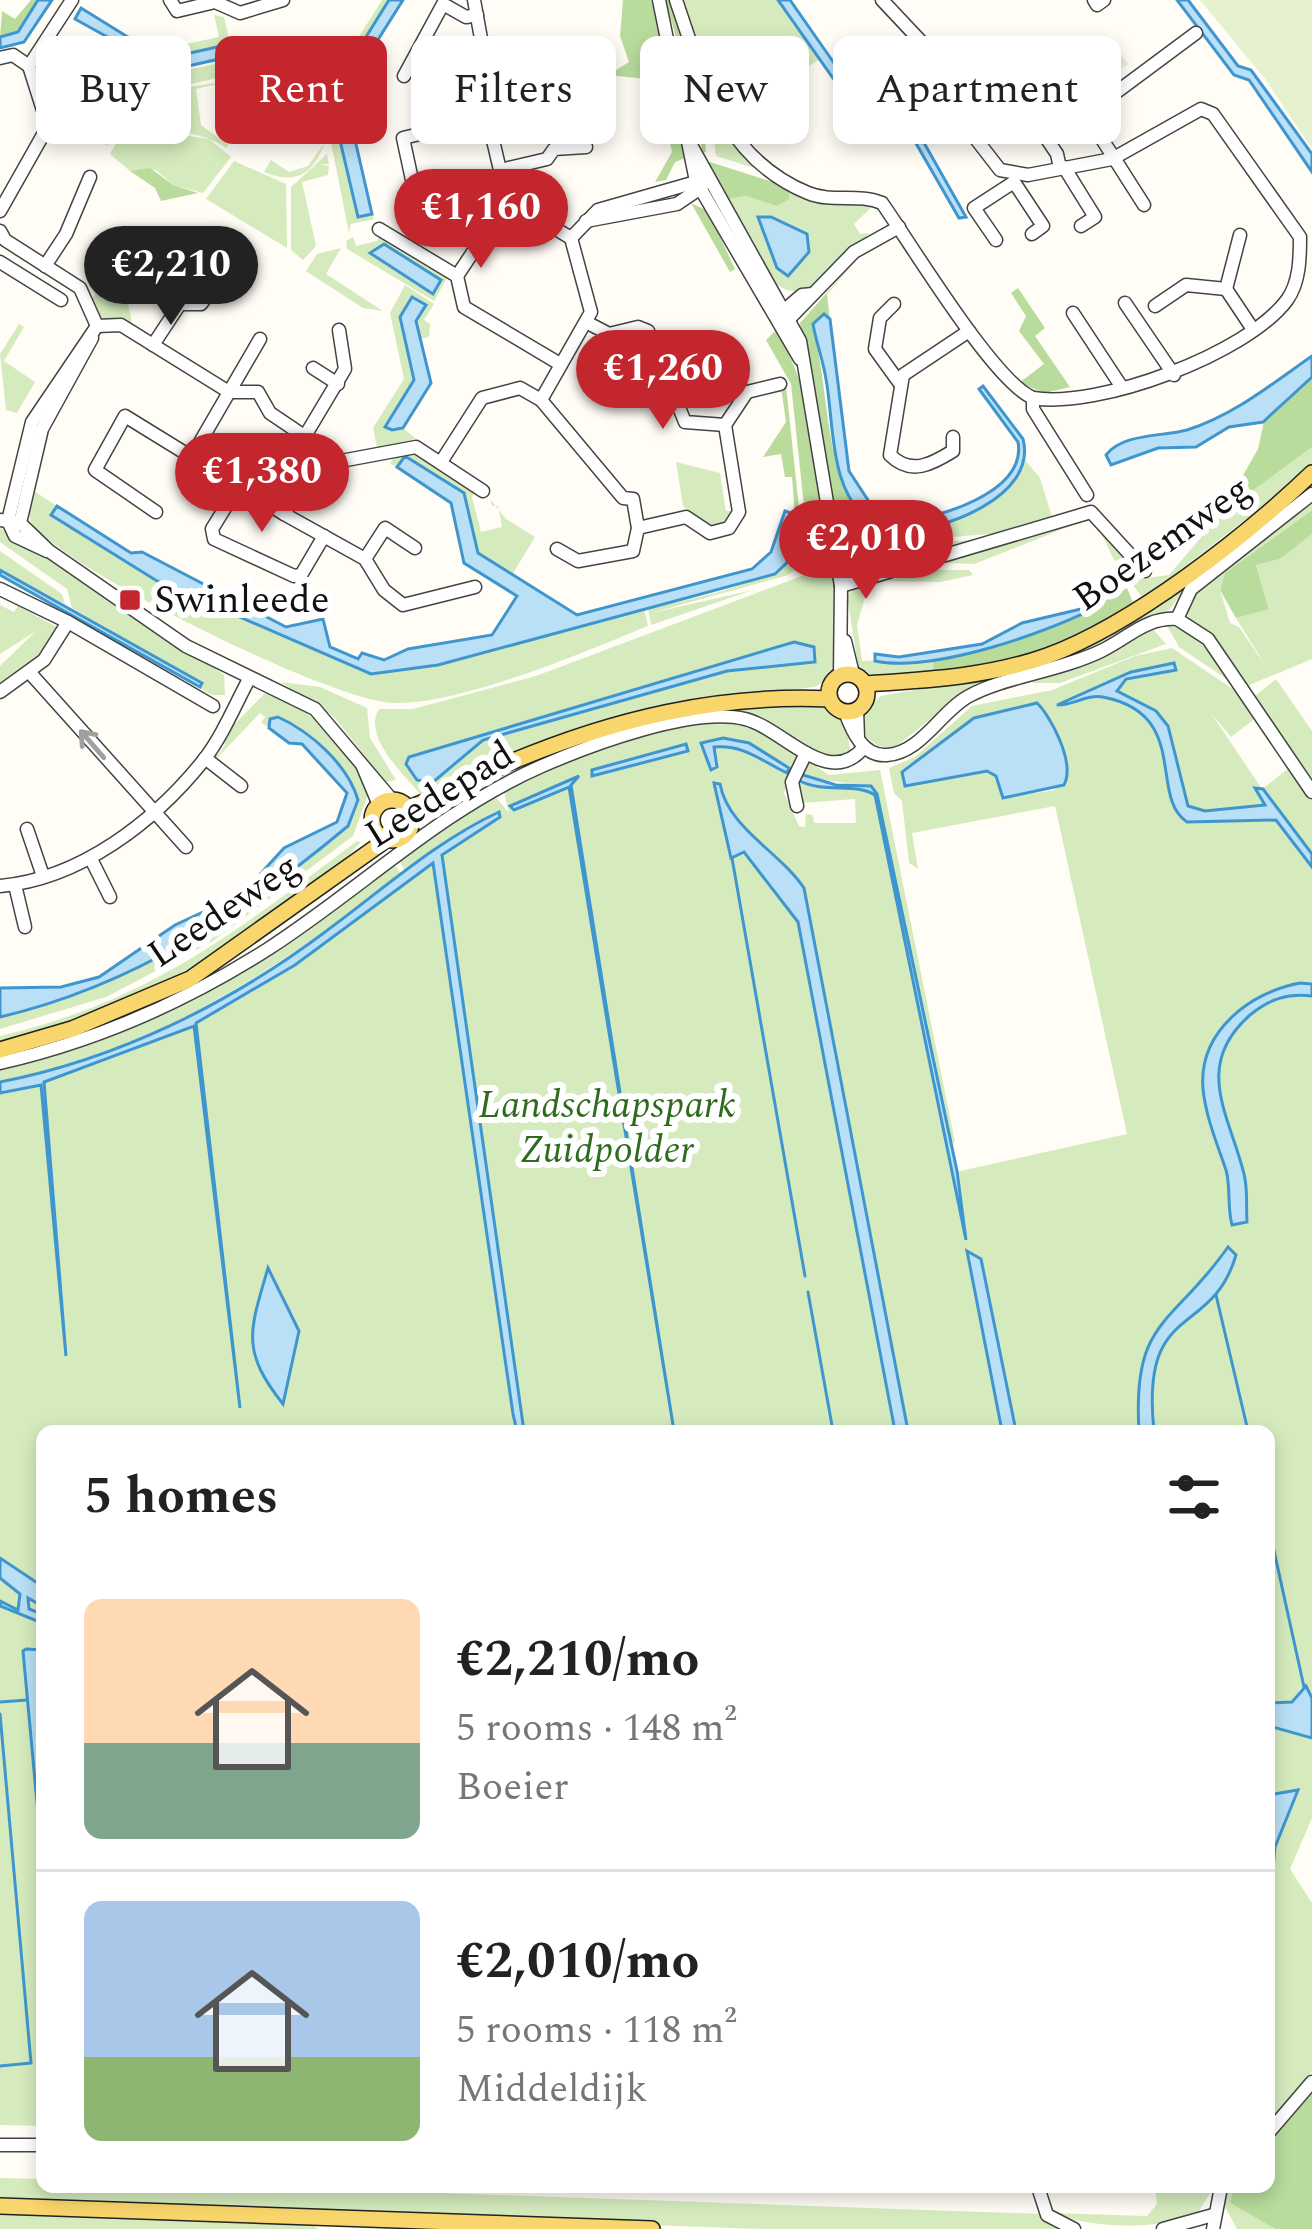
<!DOCTYPE html>
<html lang="en">
<head>
<meta charset="utf-8">
<style>
	body { margin:0; font-family:Spectral,serif; background:#f2f2f2; color:#222; height:100vh; display:flex; flex-direction:column; font-size:45px; white-space:nowrap }
	* { box-sizing:border-box; margin:0 }
	p { font-size:39px; color:#767676 }
	.icon { flex:none; width:66px; height:66px; fill:none; stroke:currentColor; stroke-width:2; stroke-linecap:round; stroke-linejoin:round }
	.map { position:relative; flex:1; overflow:hidden }
	.sheet { position:absolute; left:36px; top:1425px; width:1239px; height:768px; display:flex; flex-direction:column; background:#fff; border-radius:18px; box-shadow:0 6px 18px #0003 }
	.sheet>* { flex:none }
	.banner { position:absolute; left:36px; top:36px; width:1242px; height:108px; display:flex; gap:24px }
	.price { position:absolute; translate:-50% -102px; padding:0 27px; border-radius:42px; background:#c4262e; color:#fff; font-size:39px; line-height:78px; filter:drop-shadow(0 3px 6px #0008) }
	.price::after { content:''; position:absolute; left:50%; top:72px; width:36px; height:27px; margin-left:-18px; background:inherit; clip-path:polygon(0 0,100% 0,50% 100%) }
	.price.active { background:#222; color:#fff }
	ul { padding:0; list-style:none }
	li { display:flex; align-items:center; gap:36px; height:300px; padding:0 48px }
	li+li { border-top:3px solid #e0e0e0 }
	li span { display:grid; place-items:center; flex:none; width:336px; height:240px; border-radius:18px; color:#555 }
	li>.icon { margin-inline-start:auto }
	span .icon { width:144px; height:144px; fill:#fffc; stroke-width:1 }
	li b { font-size:51px }
	h2 { display:flex; justify-content:space-between; align-items:center; height:144px; padding:0 48px; font-size:51px }
	.pill { padding:0 42px; border-radius:18px; background:#fff; box-shadow:0 6px 18px #0003; font-size:42px; line-height:108px }
	.pill.active { background:#c4262e; color:#fff }
	.map>svg:first-child { display:block }
</style>
</head>
<body>
<div class="map">
<svg width="1312" height="2229" viewBox="0 0 1312 2229">
	<rect width="100%" height="100%" fill="#fffdf5"/>
	<!-- green -->
	<g fill="#d5ebbd" fill-rule="evenodd">
		<polygon points="382,0 389,0 341,77 359,89 348,91 331,81"/>
		<polygon points="684,0 777,0 821,58 728,123 714,104"/>
		<polygon points="214,15 224,17 233,57 228,57 225,45 164,59 162,72 158,50 219,37"/>
		<polygon points="291,36 321,56 333,37 343,44 328,68 289,43 247,53 236,48"/>
		<polygon points="55,45 61,48 44,81 64,98 80,73 132,106 138,97 148,104 162,98 158,113 122,122 82,97 67,127 51,124 58,119 55,108 48,109 36,69"/>
		<polygon points="288,47 327,71 288,49 247,58 249,69 286,61 319,82 316,87 285,68 242,75 239,59"/>
		<polygon points="225,62 234,74 178,87 163,75"/>
		<path d="M234,80l-38,9 5,36 27,20 -2,3c-21,-16 -45,-11 -62,-30l5,-28z"/>
		<polygon points="331,85 353,94 354,113 351,103 330,96 358,216 372,214 374,219 351,224 349,233 323,102"/>
		<polygon points="711,115 764,171 716,156"/>
		<polygon points="155,116 176,134 209,139 231,157 203,193 173,185 156,170 130,171 110,154 127,124"/>
		<path d="M324,144c-11,31 -29,41 -60,28l7,-12 18,12 19,-6z"/>
		<polygon points="327,154 329,164 320,164 329,166 328,175 302,182 316,246 303,260 291,250 291,187"/>
		<polygon points="234,161 286,184 287,248 206,199"/>
		<path d="M790,189l25,12 60,3 -21,20 6,10 10,-1 -61,57c-44,14 -69,-59 -87,-90l24,-4 25,8z"/>
		<polygon points="380,235 447,278 434,301 347,249 346,241 353,237 356,246 377,241"/>
		<polygon points="341,248 326,274 383,311 363,308 306,271 317,254"/>
		<polygon points="119,261 132,323 100,318 91,300"/>
		<polygon points="405,285 434,304 424,320 430,324 429,337 421,339 416,321 400,318 414,380 392,430 403,428 416,439 377,447 373,428 404,379 390,313"/>
		<polygon points="19,324 24,327 4,361 35,382 17,413 6,410 0,354"/>
		<polygon points="1312,447 1312,464 1291,484 1143,599 1112,556 1098,526 1145,578 1169,575 1221,514"/>
		<polygon points="416,452 443,469 441,473 456,478 455,482 476,490 472,497 481,532 502,527 498,506 492,506 490,499 506,519 535,537 512,575 478,553 464,493 405,456 397,467 390,464 394,456"/>
		<polygon points="1024,459 1040,478 1052,517 1004,533 898,541 890,522 909,532 980,509"/>
		<polygon points="676,462 720,473 726,511 734,511 726,524 710,528 683,506"/>
		<polygon points="1312,480 1312,488 1187,586 1170,609 1056,664 963,693 894,748 878,746 866,737 863,711 881,696 991,676 1087,645"/>
		<path d="M34,491l23,15 -6,9 106,66 214,93 67,-9 206,-56 4,17c-64,26 -187,79 -254,77 -60,-1 -321,-130 -360,-177 -9,-10 -3,-24 0,-35z"/>
		<polygon points="1312,499 1312,510 1225,573 1220,590 1230,623 1239,627 1267,668 1236,618 1269,608 1256,565 1280,559 1312,534 1312,659 1247,686 1188,617 1185,599"/>
		<polygon points="1078,523 974,564 946,563 1077,521"/>
		<polygon points="0,528 213,667 224,675 225,695 212,695 73,620 73,614 199,687 201,683 72,608 67,589 0,542"/>
		<polygon points="971,540 975,542 855,576 846,572 847,566 858,564 857,557 912,544"/>
		<path d="M797,545h6l-1,19 -14,11 -137,38 102,-23 -102,35 -3,-16c36,-10 140,-25 149,-64z"/>
		<polygon points="0,551 62,594 65,604 0,570"/>
		<path d="M826,567l7,4c4,34 20,102 -19,116l-126,17 -263,95c-17,-20 -64,-62 -46,-90h34l123,-33zM794,642l20,5v15l-87,9 -245,69 -38,34 -35,-17z"/>
		<polygon points="937,570 969,570 973,575 940,582 885,581"/>
		<polygon points="868,586 857,625 862,661 932,658 934,674 866,678 859,672 847,596 856,587"/>
		<polygon points="0,605 14,612 18,606 57,627 36,660 0,686 0,666 36,631 0,654"/>
		<polygon points="1166,624 1195,635 1231,682 1179,647"/>
		<polygon points="1151,627 1166,644 1060,683 1031,683 1092,659"/>
		<path d="M1172,648l62,42 22,28 -25,19 -20,-24 51,76 27,-21 23,33v53l-42,-56 42,66v834l-11,-10 -9,14 -23,1v-272h-1227v695l-42,-1v-1032c91,-22 193,-62 276,-116 79,-50 147,-111 224,-160l-1,-5 -94,59 -7,-12 95,-65 16,19 -6,-25c67,-27 173,-80 246,-63 17,4 34,18 49,28l-14,40 15,33 6,1 1,-13 7,1 1,8h42l-1,-24 -53,4 -6,-24 12,-18 21,14 51,-5 75,372 -7,2 -71,-350 -6,-8 -63,-8 -3,6c21,6 55,1 70,11l76,378 176,-39 -72,-328 -143,27 6,36 -9,-6 -7,-62 -8,-8 -5,-25 26,-11 57,-51 80,-16 83,-34zM1036,703l13,22 6,65 -51,8 -8,-22 -9,-5 -82,14 1,-17 68,-50zM743,741l46,27 -2,6c-24,-13 -43,-30 -73,-27l3,20 -12,-19zM686,744l2,7 -94,26 -2,-7z"/>
		<polygon points="1276,679 1312,731 1312,788 1253,698"/>
		<polygon points="281,682 320,687 367,708 370,738 396,780 386,782 333,716"/>
		<path d="M265,693c53,18 77,49 105,96l-17,47 -140,105 -107,56 -106,32v-12c133,-31 244,-104 347,-191 28,-43 -20,-72 -49,-100l-29,-3v5l-8,-6 4,-5 -5,-4 -46,48 -2,-9 6,3 7,-10 -2,-9z"/>
		<path d="M753,703l73,2 20,19 5,31 -17,7c-33,-20 -69,-48 -110,-48 -92,0 -204,66 -287,105l-5,-3c95,-69 207,-87 321,-113z"/>
		<path d="M357,841l4,1c-86,95 -238,170 -361,200v-6c150,-35 237,-105 357,-195z"/>
		<path d="M394,864l7,10c-122,94 -247,178 -401,208v-15l178,-62z"/>
		<polygon points="1269,1726 1312,1738 1312,1818 1290,1869 1312,1903 1312,2072 1269,2122 1270,1865 1298,1791 1269,1795"/>
		<polygon points="0,2178 42,2179 42,2187 411,2187 412,2192 1043,2214 1062,2229 761,2229 0,2201"/>
		<path d="M1155,2187h59l-19,30c-50,12 -97,12 -144,-4l96,3 10,-12z"/>
		<polygon points="1229,2187 1234,2187 1230,2203 1275,2229 1237,2229 1222,2201"/>
		<polygon points="0,2209 307,2221 318,2229 0,2229"/>
	</g>
	<!-- forest -->
	<g fill="#b9dc9c">
		<polygon points="31,0 38,0 17,33 0,37 2,11 15,19"/>
		<polygon points="623,0 651,0 671,69 685,158 675,162 666,180 655,182 672,152 656,80 608,75 629,62 620,36"/>
		<polygon points="665,0 673,0 701,92 706,152 702,153 695,84 690,83"/>
		<polygon points="710,162 782,185 790,189 789,199 777,206 746,196 722,200 703,164"/>
		<polygon points="150,168 173,185 198,193 161,201 155,188 130,171"/>
		<polygon points="691,203 708,211 735,269 730,272"/>
		<path d="M866,249l-39,45 3,25 -4,-5 -13,16c18,61 8,146 57,193l9,-2 -9,-11 16,6 -2,26 -28,9 -18,-6 -38,-222z"/>
		<polygon points="1018,288 1045,328 1035,336 1070,387 1045,393 1019,383 1044,364 1019,331 1026,316 1011,293"/>
		<polygon points="778,328 800,381 829,553 819,563 810,562 791,384 766,340"/>
		<polygon points="1312,377 1312,447 1221,514 1258,449 1265,417"/>
		<polygon points="786,386 803,545 797,545 792,477 785,477 781,454 763,457 786,422 781,387"/>
		<polygon points="1312,510 1312,534 1280,559 1256,565 1269,609 1236,618 1220,590 1225,573"/>
		<path d="M1127,588l7,17 -94,47 -106,22 -2,-16c68,-11 136,-34 195,-70z"/>
		<polygon points="1312,2091 1312,2229 1275,2229 1230,2203 1234,2187 1269,2187 1269,2138"/>
	</g>
	<!-- pitch -->
	<g fill="#e6f2cf">
		<polygon points="1200,0 1312,0 1312,149 1265,79"/>
		<polygon points="1112,42 1128,64 1095,88 1079,66"/>
		<polygon points="82,97 122,122 107,146 67,121"/>
	</g>
	<!-- water -->
	<g fill="#b9e0f7" stroke="#3f96cf" stroke-width="3">
		<polygon points="38,0 52,0 24,42 0,48 0,37 18,32"/>
		<polygon points="389,0 403,0 350,84 341,77"/>
		<polygon points="778,0 790,0 834,63 883,58 894,50 911,58 916,70 897,95 966,217 959,218 872,67 848,81 835,81"/>
		<polygon points="1177,0 1188,0 1238,66 1251,70 1312,154 1312,172 1249,80 1234,75"/>
		<polygon points="81,8 152,52 156,64 75,19"/>
		<polygon points="226,45 228,57 166,71 163,59"/>
		<polygon points="288,49 326,72 319,82 286,61 249,70 247,58"/>
		<polygon points="340,100 347,105 372,214 358,217 331,102"/>
		<polygon points="758,217 771,217 807,234 809,252 788,276 777,268"/>
		<polygon points="384,244 441,280 433,294 370,253"/>
		<polygon points="412,297 426,305 416,321 431,383 403,428 392,430 385,427 414,380 400,317"/>
		<path d="M824,314l6,5 19,152 30,46 -5,8c-46,-33 -39,-96 -48,-146 -3,-19 -10,-37 -13,-55z"/>
		<path d="M1312,356v21l-49,45 -34,5 -33,20 -38,1 -47,17 -5,-10c17,-22 55,-18 81,-25 47,-15 85,-46 125,-74z"/>
		<path d="M983,386l40,53c15,58 -81,92 -125,93v-10c38,-3 129,-29 120,-80l-39,-53z"/>
		<polygon points="405,456 464,493 478,553 577,615 752,569 771,552 785,511 797,515 795,555 775,574 438,665 371,674 157,581 51,515 57,506 131,553 142,552 286,627 323,619 330,647 358,659 362,653 384,660 408,649 492,635 517,596 464,563 451,503 397,467"/>
		<polygon points="0,570 202,683 200,687 0,575"/>
		<path d="M1102,604c-51,28 -169,69 -227,57v-7l24,3 83,-13 40,-21z"/>
		<polygon points="794,642 814,647 815,662 727,671 483,740 432,783 417,780 406,764 409,757"/>
		<path d="M1174,663l2,7 -50,9 -9,12 39,20 12,15 20,80 17,5 60,-6 -10,-17 8,1 49,65v13l-36,-47 -89,2c-39,-26 4,-108 -84,-125 -16,-3 -31,9 -46,8l74,-33z"/>
		<path d="M1037,703c12,11 39,59 27,82l-61,13 -7,-22 -9,-5 -82,15 -3,-14 72,-54z"/>
		<path d="M278,717c33,15 70,48 80,83l-10,26c-104,87 -215,160 -348,191v-29l61,-1 38,-10 76,-52 67,-31 42,-46 53,-26 10,-29 -45,-49 -13,-1 -20,-15 1,-9z"/>
		<path d="M723,738l26,5 40,25 -2,5c-24,-11 -43,-29 -73,-26l3,20 -6,3 -10,-27z"/>
		<polygon points="686,744 688,751 592,776 592,770"/>
		<path d="M803,775l33,10 35,1 6,8 80,377 9,69 -91,-445c-19,-13 -53,-1 -77,-15z"/>
		<polygon points="579,776 571,785 674,1431 569,787 514,810 510,806"/>
		<path d="M714,783l6,1c8,44 60,68 84,104l104,543h-13l-97,-509 -54,-70 -13,6z"/>
		<path d="M499,812l1,5 -58,38 82,576h-7l-4,-17 -80,-551 -138,102 -99,58 44,385 -46,-382 -150,56 22,274 -25,-271 -41,8v-11c118,-23 229,-78 325,-150 56,-41 111,-91 174,-120z"/>
		<path d="M1300,983l12,1v12c-24,-3 -43,3 -62,19 -58,51 -20,101 -6,159 4,15 2,32 3,48l-15,3c-5,-18 -1,-37 -6,-55 -9,-27 -20,-52 -23,-81 -5,-58 48,-97 97,-106z"/>
		<path d="M1228,1247l8,8c-25,85 -96,44 -82,176h-15c-7,-113 34,-105 89,-184z"/>
		<polygon points="967,1251 981,1259 1016,1431 1002,1431"/>
		<path d="M268,1268l31,63 -16,73c-43,-54 -33,-74 -15,-136z"/>
		<polygon points="0,1558 42,1586 42,1606 28,1598 29,1609 42,1614 42,1623 0,1606 0,1601 18,1610 20,1594 0,1578"/>
		<polygon points="26,1649 42,1650 42,1857 23,1651"/>
		<polygon points="1306,1686 1312,1698 1312,1738 1269,1726 1269,1703 1292,1702"/>
		<polygon points="1298,1790 1275,1847 1269,1912 1269,1795"/>
	</g>
	<g fill="none" stroke-linecap="round" stroke-linejoin="round">
		<!-- stream -->
		<g stroke="#3f96cf" stroke-width="3">
			<polyline points="732,858 805,1276"/>
			<polyline points="808,1292 833,1431"/>
			<polyline points="1216,1295 1248,1431"/>
			<polyline points="1269,1528 1304,1687"/>
			<polyline points="0,1702 27,1700"/>
			<polyline points="0,1714 31,2063 0,2066"/>
		</g>
		<!-- minor casing -->
		<g stroke="#444" stroke-width="15">
			<g id="minor">
				<polyline points="170,0 177,11 215,2 240,13 283,0"/>
				<polyline points="474,0 482,44 460,80 469,122 492,136 507,200 571,238 591,312 541,400"/>
				<polyline points="659,0 696,181 800,359"/>
				<path d="M676,0c26,77 48,159 132,193 24,10 51,0 74,10 29,41 112,179 151,195v11l54,86"/>
				<path d="M882,0l46,49 48,90 24,31 28,5 84,-16 89,-50 12,5 87,123c0,20 0,45 -13,63 -40,54 -189,109 -254,98"/>
				<polyline points="1094,0 1097,5 1104,0"/>
				<polyline points="0,58 13,55 29,66"/>
				<polyline points="404,76 443,4 466,17 477,15"/>
				<polyline points="1063,78 1144,205"/>
				<polyline points="1011,86 1057,154 1060,168"/>
				<polyline points="1087,114 1196,33"/>
				<polyline points="687,138 800,341 841,586 840,675"/>
				<polyline points="1064,167 1095,217 1081,226"/>
				<polyline points="500,170 547,159 554,149 586,147"/>
				<polyline points="455,194 417,203 403,138 469,122"/>
				<polyline points="0,211 48,126 29,66 72,0"/>
				<polyline points="586,221 677,204 702,187"/>
				<polyline points="379,229 457,276 464,307 560,364"/>
				<polyline points="0,231 5,240 80,288 97,326"/>
				<polyline points="1240,235 1226,289 1252,328"/>
				<polyline points="571,238 598,210 703,180"/>
				<polyline points="996,240 974,208 1014,182 1043,226 1032,234"/>
				<polyline points="0,262 61,300"/>
				<polyline points="45,266 66,234 90,177"/>
				<polyline points="457,276 493,222 517,217 522,209"/>
				<polyline points="1125,303 1174,375"/>
				<polyline points="894,304 880,318 875,349 901,385"/>
				<polyline points="1155,306 1186,285 1226,289"/>
				<polyline points="781,313 802,295 813,294"/>
				<polyline points="1073,313 1121,386"/>
				<polyline points="790,318 854,252 899,227"/>
				<polyline points="586,322 609,334 638,327 648,331 685,422 725,425 747,392 780,384"/>
				<polyline points="97,326 121,325 229,392 258,392 270,413 310,440 314,466 284,514 125,416 95,470 156,512"/>
				<polyline points="153,345 180,304 169,256 192,251 225,271 201,304 180,304"/>
				<polyline points="313,368 338,384"/>
				<polyline points="305,436 345,369 339,330"/>
				<path d="M953,437v14c-21,13 -42,25 -63,4l13,-80 66,-44"/>
				<polyline points="192,456 260,339"/>
				<polyline points="441,462 482,398 520,388 541,400 623,498 633,499 638,528"/>
				<polyline points="314,466 416,447 483,491"/>
				<polyline points="239,485 212,529 214,539 294,576 301,575 324,536"/>
				<polyline points="284,514 365,559 384,590 403,605 475,587"/>
				<polyline points="0,520 20,523 49,551 186,646 315,709 392,800"/>
				<polyline points="8,521 32,422 97,326"/>
				<polyline points="8,521 15,536 47,551"/>
				<polyline points="20,523 42,429 92,338"/>
				<polyline points="557,549 578,561 633,551 638,528 686,517 710,533 729,528 739,512 725,425"/>
				<polyline points="365,559 385,528 415,548"/>
				<polyline points="841,586 1091,512 1145,571"/>
				<polyline points="0,589 68,622 44,660 0,692"/>
				<polyline points="1177,619 1191,589 1312,494"/>
				<polyline points="68,622 213,706"/>
				<polyline points="845,641 853,674"/>
				<polyline points="31,674 186,847"/>
				<polyline points="857,710 858,737"/>
				<path d="M845,712c7,19 18,45 42,43 34,-2 54,-44 82,-59 34,-19 91,-25 132,-45 27,-13 45,-34 76,-32l31,20 104,153"/>
				<polyline points="205,758 241,786"/>
				<polyline points="363,767 379,805"/>
				<polyline points="797,806 792,782 806,753"/>
				<polyline points="27,829 43,876"/>
				<polyline points="91,859 110,897"/>
				<polyline points="15,885 25,927"/>
				<path d="M0,886c80,-7 154,-64 203,-125 19,-24 32,-56 46,-82"/>
				<path d="M0,1063c96,-22 185,-61 268,-114 93,-60 171,-138 274,-183 48,-21 151,-60 203,-47 38,9 84,72 119,28"/>
				<polyline points="1269,2132 1312,2082"/>
				<polyline points="0,2145 42,2145"/>
				<polyline points="1038,2187 1047,2215 1074,2229"/>
				<polyline points="1163,2229 1213,2215"/>
				<polyline points="1213,2229 1221,2187"/>
			</g>
		</g>
		<!-- major casing -->
		<g stroke="#222" stroke-width="18">
			<g id="major">
				<circle cx="848" cy="693" r="19"/>
				<path d="M865,684c61,-4 123,-7 182,-28 87,-32 198,-119 265,-183"/>
				<circle cx="392" cy="820" r="20"/>
				<path d="M409,808c35,-13 67,-32 102,-46 103,-43 207,-68 318,-63"/>
				<polyline points="0,1050 72,1029 190,979 386,840"/>
				<polyline points="0,2206 652,2229"/>
			</g>
		</g>
		<!-- minor -->
		<use href="#minor" stroke="#fff" stroke-width="12"/>
		<!-- major -->
		<use href="#major" stroke="#f9d66b" stroke-width="15"/>
	</g>
	<!-- one-way arrows -->
	<defs><path id="oneway-shaft" d="M-6 0H5M1.5-3L5.5 0L1.5 3" fill="none" stroke-width="1.6" stroke-linecap="round" stroke-linejoin="round" transform="scale(3)"/></defs>
	<use stroke="#a0a0a0" href="#oneway-shaft" transform="translate(92 744) rotate(-131)"/>
	<!-- markers -->
	<rect fill="#c4262e" stroke="#fff" stroke-width="4.5" x="118" y="588" width="24" height="24" rx="6"/>
	<g text-anchor="middle" dominant-baseline="central" stroke-width="12" stroke-linejoin="round" paint-order="stroke">
		<!-- street labels -->
		<g font-size="39" fill="#111" stroke="#fff">
			<text transform="translate(1162 544) rotate(-35)">Boezemweg</text>
			<text transform="translate(440 795) rotate(-32)">Leedepad</text>
			<text transform="translate(224 911) rotate(-34)">Leedeweg</text>
		</g>
		<!-- poi labels -->
		<g font-size="39" fill="#111" stroke="#fff" text-anchor="start">
			<text x="154" y="600">Swinleede</text>
		</g>
		<!-- park labels -->
		<g font-size="39" font-style="italic" fill="#2f6b1f" stroke="#fff">
			<text x="607" y="1105">Landschapspark<tspan x="607" dy="45">Zuidpolder</tspan></text>
		</g>
	</g>
</svg>
<b class="price" style="left:481px;top:271px">€1,160</b>
<b class="price active" style="left:171px;top:328px">€2,210</b>
<b class="price" style="left:663px;top:432px">€1,260</b>
<b class="price" style="left:262px;top:535px">€1,380</b>
<b class="price" style="left:866px;top:602px">€2,010</b>
<div class="banner">
<a class="pill">Buy</a>
<a class="pill active">Rent</a>
<a class="pill">Filters</a>
<a class="pill">New</a>
<a class="pill">Apartment</a>
</div>
<section class="sheet">
<h2>5 homes<svg class="icon" aria-label="filters" viewBox="0 0 24 24"><path d="M4 7h16M4 17h16"/><circle cx="9" cy="7" r="2"/><circle cx="15" cy="17" r="2"/></svg></h2>
<ul>
<li><span style="background:linear-gradient(#ffd9b3 60%,#7fa58c 0)"><svg class="icon" aria-label="home" viewBox="0 0 24 24"><path d="M3 11l9-7 9 7M6 9v11h12V9"/></svg></span><div><b>€2,210/mo</b><p>5 rooms · 148 m²</p><p>Boeier</p></div></li>
<li><span style="background:linear-gradient(#a9c7e8 65%,#8fb573 0)"><svg class="icon" aria-label="home" viewBox="0 0 24 24"><path d="M3 11l9-7 9 7M6 9v11h12V9"/></svg></span><div><b>€2,010/mo</b><p>5 rooms · 118 m²</p><p>Middeldijk</p></div></li>
</ul>
</section>
</div>
</body>
</html>
